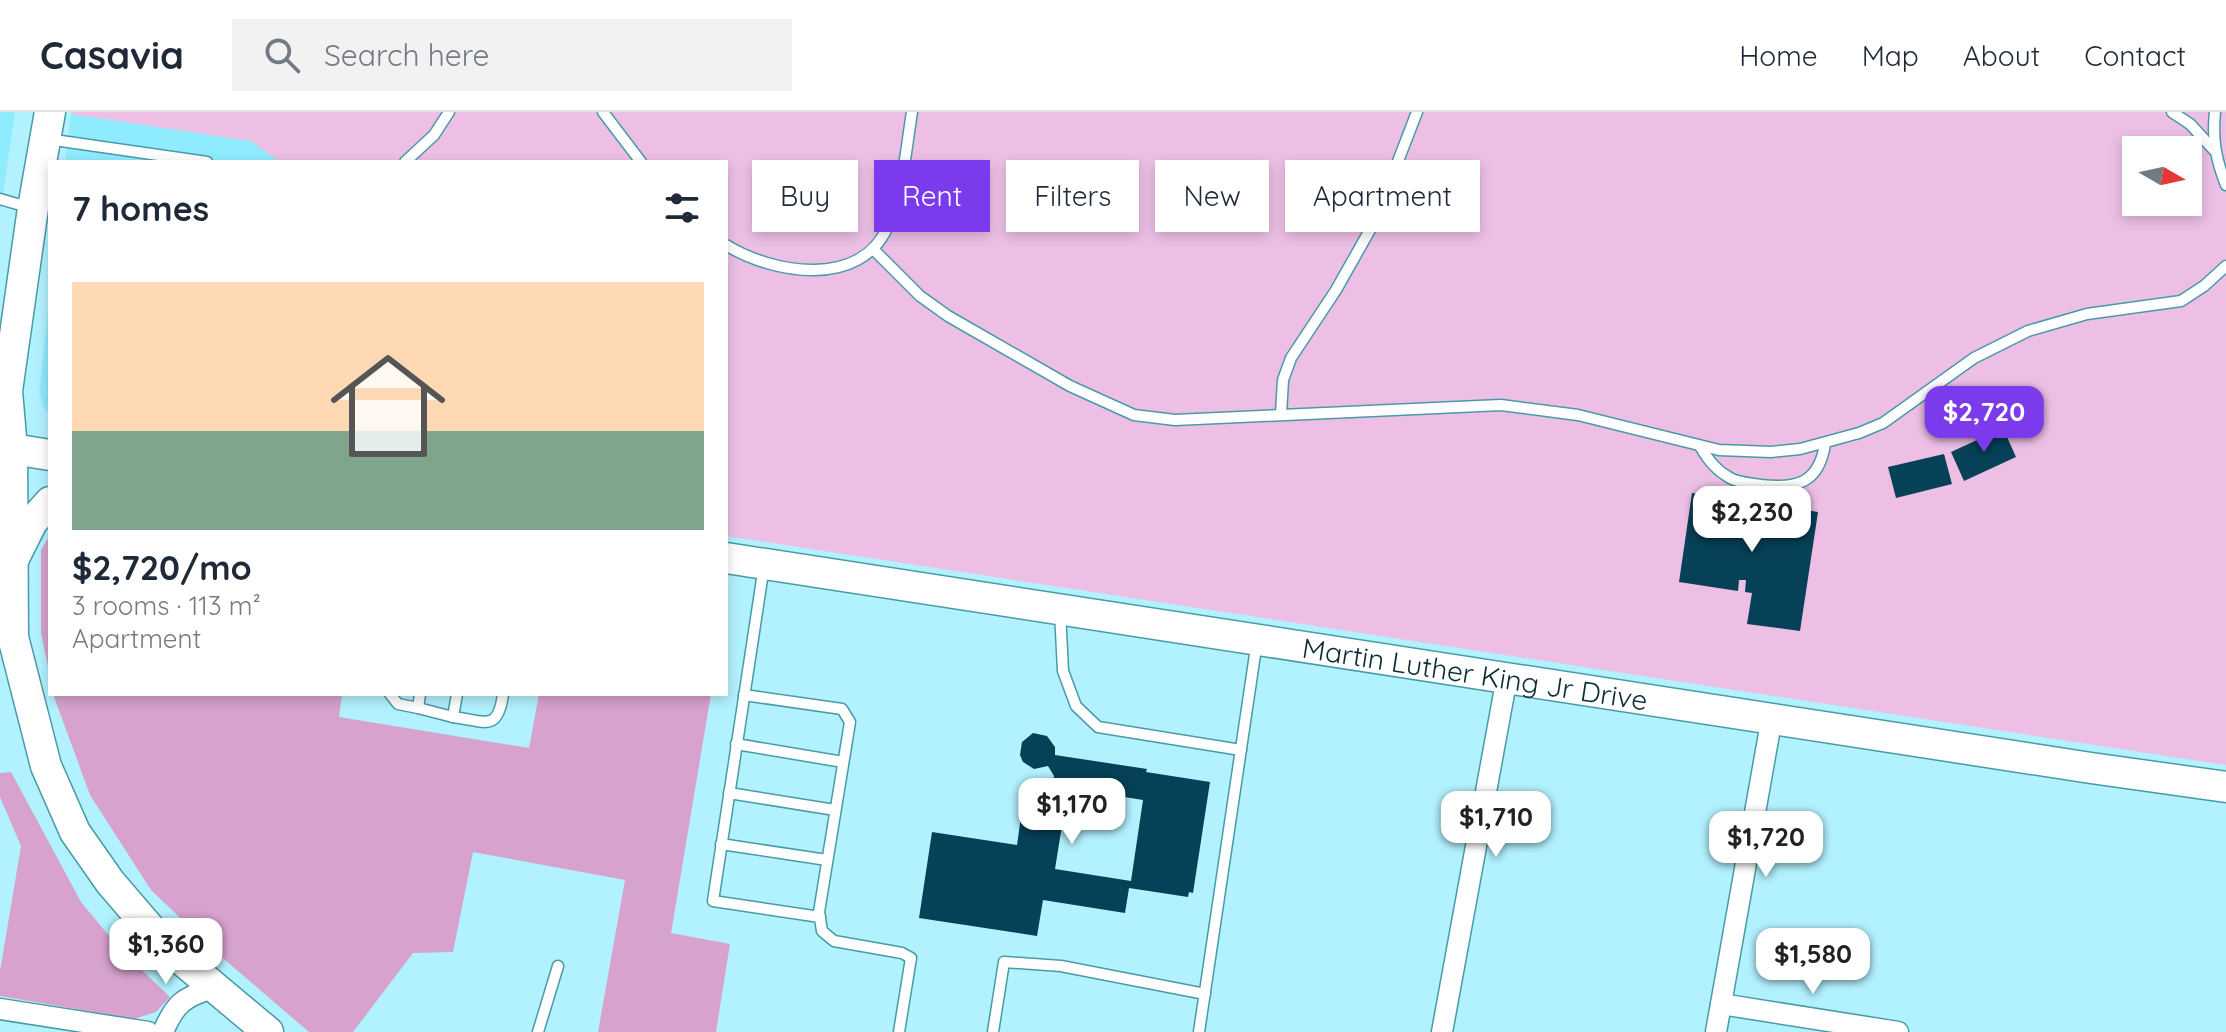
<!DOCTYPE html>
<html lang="en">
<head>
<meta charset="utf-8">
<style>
	body { margin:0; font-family:Quicksand,sans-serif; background:#f2f2f3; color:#1f2937; height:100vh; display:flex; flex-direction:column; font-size:30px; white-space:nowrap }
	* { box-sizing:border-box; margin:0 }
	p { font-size:26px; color:#747a83 }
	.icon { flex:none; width:44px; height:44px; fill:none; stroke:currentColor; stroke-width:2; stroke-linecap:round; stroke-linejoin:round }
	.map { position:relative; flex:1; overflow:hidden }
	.details { position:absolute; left:48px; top:48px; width:680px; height:536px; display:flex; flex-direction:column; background:#fff; border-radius:0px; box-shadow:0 4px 12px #0003 }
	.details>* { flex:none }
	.banner { position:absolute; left:752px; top:48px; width:760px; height:72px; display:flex; gap:16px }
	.needle { width:52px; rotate:99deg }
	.tools { position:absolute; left:2122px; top:24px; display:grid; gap:16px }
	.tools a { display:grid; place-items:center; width:80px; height:80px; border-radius:0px; background:#fff; box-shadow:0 4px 12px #0003; font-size:40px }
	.price { position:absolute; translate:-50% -68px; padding:0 18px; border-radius:16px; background:#fff; color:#222; font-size:26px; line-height:52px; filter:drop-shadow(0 2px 4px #0008) }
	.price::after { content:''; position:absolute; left:50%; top:48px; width:24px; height:18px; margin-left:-12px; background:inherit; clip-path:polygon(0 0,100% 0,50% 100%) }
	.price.on { background:#7c3aed; color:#fff }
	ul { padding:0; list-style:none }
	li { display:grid; align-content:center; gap:16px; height:424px; padding:0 24px }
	li span { display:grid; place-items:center; height:248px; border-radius:0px; color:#555 }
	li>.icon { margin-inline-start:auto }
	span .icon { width:144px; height:144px; fill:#fffc; stroke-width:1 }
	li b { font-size:34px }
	h2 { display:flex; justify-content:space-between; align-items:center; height:96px; padding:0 24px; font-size:34px }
	.chip { padding:0 28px; border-radius:0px; background:#fff; box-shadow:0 4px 12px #0003; font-size:28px; line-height:72px }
	.chip.on { background:#7c3aed; color:#fff }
	header { display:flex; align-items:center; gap:48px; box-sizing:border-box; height:112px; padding:0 40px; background:#fff; border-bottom:2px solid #e0e1e3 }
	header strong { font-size:38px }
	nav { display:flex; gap:44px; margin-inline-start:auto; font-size:28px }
	.search { width:560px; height:72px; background:#f2f2f3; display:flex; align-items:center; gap:20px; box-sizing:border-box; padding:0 28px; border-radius:0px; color:#747a83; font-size:30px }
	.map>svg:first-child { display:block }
</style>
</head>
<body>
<header>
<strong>Casavia</strong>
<div class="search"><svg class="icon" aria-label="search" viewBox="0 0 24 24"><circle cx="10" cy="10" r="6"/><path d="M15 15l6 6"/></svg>Search here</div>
<nav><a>Home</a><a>Map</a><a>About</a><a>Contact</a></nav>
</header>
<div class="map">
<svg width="2226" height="920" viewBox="0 0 2226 920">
	<rect width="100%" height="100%" fill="#b2f1fe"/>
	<!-- built -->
	<g fill="#8febfe">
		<polygon points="0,0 15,0 0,101"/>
		<polygon points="71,2 251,29 280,50 65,50"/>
		<polygon points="50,181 50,303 44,296 39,280"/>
	</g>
	<!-- green -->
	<path fill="#edbfe5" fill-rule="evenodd" d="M72,0h2154v653l-1500,-229v-374h-446l-29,-21 -180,-27zM2136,38h52v52h-52z"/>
	<!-- forest -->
	<g fill="#d7a2ce">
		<polygon points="50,423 50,565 41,521 41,438"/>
		<polygon points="53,582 342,582 339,605 529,636 539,582 711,582 671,821 730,832 716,920 598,920 625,768 473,740 453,840 413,841 353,920 309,920 218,842 151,778 90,683"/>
		<polygon points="11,660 81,790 119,836 170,885 156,900 134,907 0,884 0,859 21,734 0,685 0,661"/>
	</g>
	<!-- building -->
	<g fill="#074158" fill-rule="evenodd">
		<polygon points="2003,316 2016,345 1964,369 1951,340"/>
		<polygon points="1944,342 1952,372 1896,386 1888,355"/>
		<polygon points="1749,379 1763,381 1762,391 1818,400 1800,519 1747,512 1752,481 1745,480 1746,468 1739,468 1738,479 1679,470 1692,381 1747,389"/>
		<path d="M1033,621l14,3 8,11v8l92,14 -1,3 64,10 -17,111 -4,-1 -1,5 -59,-9 -4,25 -82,-13 -6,36 -118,-18 13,-86 85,13 9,-64 27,4 1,-9 -6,-10 -14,3 -11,-7 -3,-7 2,-13zM1068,676l75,12 -12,81 -76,-12z"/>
	</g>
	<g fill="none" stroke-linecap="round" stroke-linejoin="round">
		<!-- lane casing -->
		<g stroke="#499aa9" stroke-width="13">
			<g id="lane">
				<polyline points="603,0 641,50"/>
				<polyline points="2172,0 2190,12 2214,38"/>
				<path d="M2215,0c-3,27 1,48 11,73"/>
				<polyline points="47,27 207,50"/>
				<polyline points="405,50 434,23 449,0"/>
				<polyline points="0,87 31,96"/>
				<path d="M726,133c47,29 135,44 162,-19 15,-35 18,-77 24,-114"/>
				<polyline points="873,137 920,184 948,204 1070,274 1134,303 1175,308 1501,293 1578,303 1719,338 1771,340 1800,337 1859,321 1883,311 1974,246 2028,219 2087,202 2181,189 2204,174 2226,154"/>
				<polyline points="1281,302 1283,268 1291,246 1336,178 1375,109 1417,0"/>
				<path d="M1700,334c8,14 16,24 30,32 9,5 20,5 31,7 36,4 58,-2 64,-41"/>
				<polyline points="764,454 713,789 820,805"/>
				<polyline points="1060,499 1063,559 1076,594 1098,615 1241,638"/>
				<polyline points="390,582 398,592 418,596"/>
				<polyline points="420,582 418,596 453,605"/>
				<path d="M457,582l-4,23c31,4 45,16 50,-23"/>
				<polyline points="744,583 842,597 850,610 819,800 822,819 834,829 902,841 911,846 899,920"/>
				<polyline points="736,632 843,650"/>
				<polyline points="729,681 835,698"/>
				<polyline points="721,732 827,748"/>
				<polyline points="538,920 558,854"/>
				<polyline points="993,920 1004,850 1061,854 1205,882"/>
				<polyline points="1199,920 1257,529"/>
			</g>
		</g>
		<!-- street casing -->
		<g stroke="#499aa9" stroke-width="23">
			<g id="street">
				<polyline points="1721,892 1898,920"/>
				<polyline points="0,897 148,920"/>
				<path d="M163,920c12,-28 20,-35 50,-44"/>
				<polyline points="1442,920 1507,565"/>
				<polyline points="1716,920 1772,605"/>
			</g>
		</g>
		<!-- secondary casing -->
		<g stroke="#499aa9" stroke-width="33">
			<g id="secondary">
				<polyline points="50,0 33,96 7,279 12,337 13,525 46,654 75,720 110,770 164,833 268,920"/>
				<polyline points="0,335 50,343"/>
				<polyline points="15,444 32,410 50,390"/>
				<path id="s1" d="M726,446l1365,210 135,19"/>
			</g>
		</g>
		<!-- lane -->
		<use href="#lane" stroke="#fff" stroke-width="10"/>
		<!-- street -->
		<use href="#street" stroke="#fff" stroke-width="20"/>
		<!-- secondary -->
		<use href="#secondary" stroke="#fff" stroke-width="30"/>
	</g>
	<g text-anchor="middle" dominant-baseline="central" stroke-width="8" stroke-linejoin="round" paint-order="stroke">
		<!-- street labels -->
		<g font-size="28" fill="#092d33" stroke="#daf8fe">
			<text stroke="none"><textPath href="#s1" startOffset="758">Martin Luther King Jr Drive</textPath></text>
		</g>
	</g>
</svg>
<div class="tools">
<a><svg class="needle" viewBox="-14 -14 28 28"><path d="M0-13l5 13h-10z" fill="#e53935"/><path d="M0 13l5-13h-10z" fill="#747a83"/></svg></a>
</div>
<b class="price on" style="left:1984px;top:342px">$2,720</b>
<b class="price" style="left:1752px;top:442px">$2,230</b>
<b class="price" style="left:1072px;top:734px">$1,170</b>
<b class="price" style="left:1496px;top:747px">$1,710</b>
<b class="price" style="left:1766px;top:767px">$1,720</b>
<b class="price" style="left:166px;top:874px">$1,360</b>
<b class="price" style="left:1813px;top:884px">$1,580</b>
<div class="banner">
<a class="chip">Buy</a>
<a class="chip on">Rent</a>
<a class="chip">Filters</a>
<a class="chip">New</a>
<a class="chip">Apartment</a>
</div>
<section class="details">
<h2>7 homes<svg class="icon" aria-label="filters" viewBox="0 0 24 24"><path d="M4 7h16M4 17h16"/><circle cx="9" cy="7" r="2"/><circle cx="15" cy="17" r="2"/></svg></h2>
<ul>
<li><span style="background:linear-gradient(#ffd9b3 60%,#7fa58c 0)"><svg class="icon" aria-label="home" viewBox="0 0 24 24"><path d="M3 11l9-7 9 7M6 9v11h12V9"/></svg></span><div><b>$2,720/mo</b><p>3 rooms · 113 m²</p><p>Apartment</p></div></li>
</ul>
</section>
</div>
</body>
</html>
